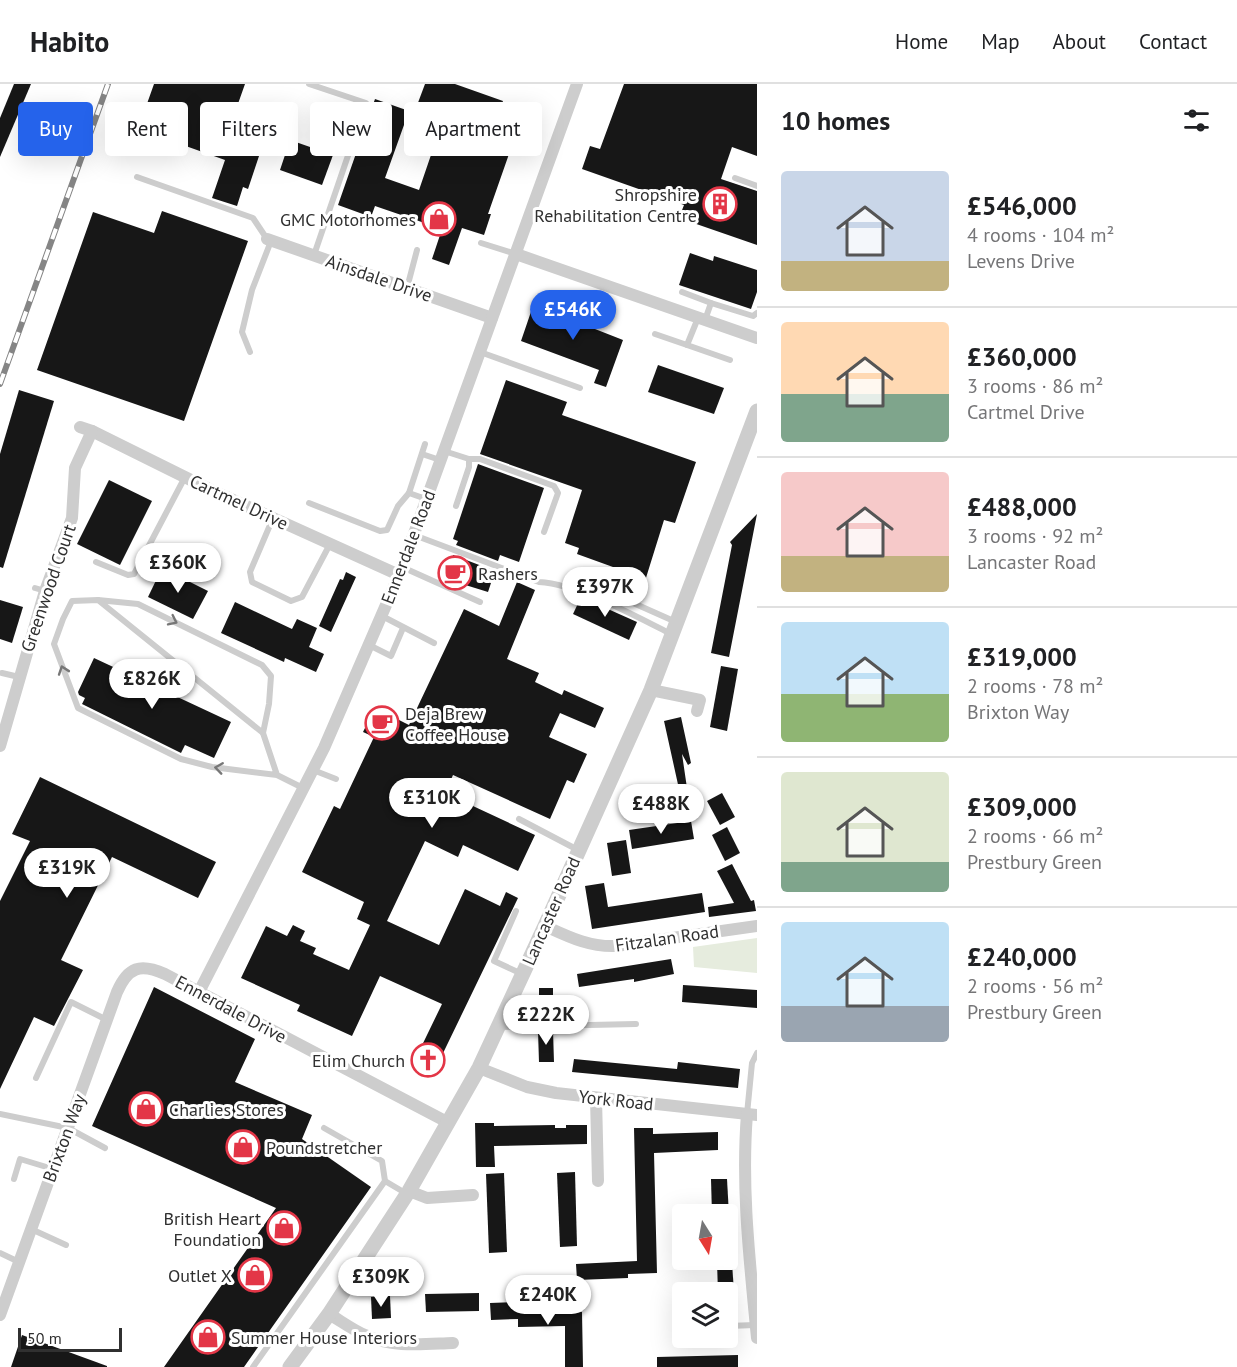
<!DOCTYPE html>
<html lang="en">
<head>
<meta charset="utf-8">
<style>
	body { margin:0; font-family:"PT Sans",sans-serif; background:#f6f6f6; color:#202124; height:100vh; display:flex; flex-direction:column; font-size:22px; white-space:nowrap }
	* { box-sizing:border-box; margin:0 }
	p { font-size:20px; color:#757577 }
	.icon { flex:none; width:33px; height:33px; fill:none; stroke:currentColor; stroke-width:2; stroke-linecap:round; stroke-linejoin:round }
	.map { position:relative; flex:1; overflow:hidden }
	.details { display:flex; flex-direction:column; background:#fff; width:480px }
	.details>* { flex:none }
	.banner { position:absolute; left:18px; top:18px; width:570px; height:54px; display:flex; gap:12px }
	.needle { width:39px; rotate:169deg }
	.controls { position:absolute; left:672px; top:1120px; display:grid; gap:12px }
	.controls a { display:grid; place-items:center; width:66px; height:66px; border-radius:6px; background:#fff; box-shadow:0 6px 24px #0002; font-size:30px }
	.scale { position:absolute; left:18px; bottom:15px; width:104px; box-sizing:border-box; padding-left:6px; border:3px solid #303030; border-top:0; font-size:16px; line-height:21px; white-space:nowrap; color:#303030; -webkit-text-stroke:4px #fff; paint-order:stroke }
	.price { position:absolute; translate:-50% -51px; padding:0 14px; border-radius:21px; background:#fff; color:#222; font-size:20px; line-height:39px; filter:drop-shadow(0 2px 3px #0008) }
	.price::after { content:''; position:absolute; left:50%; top:36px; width:18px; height:14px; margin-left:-9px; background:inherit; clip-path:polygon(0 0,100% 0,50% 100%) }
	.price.current { background:#2563eb; color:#fff }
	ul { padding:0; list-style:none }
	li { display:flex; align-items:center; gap:18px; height:150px; padding:0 24px }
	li+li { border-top:2px solid #e0e0e0 }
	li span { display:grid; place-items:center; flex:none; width:168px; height:120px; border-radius:6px; color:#555 }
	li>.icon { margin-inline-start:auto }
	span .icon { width:72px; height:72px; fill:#fffc; stroke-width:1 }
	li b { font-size:26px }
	h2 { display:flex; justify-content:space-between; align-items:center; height:72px; padding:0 24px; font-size:26px }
	.pill { padding:0 21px; border-radius:6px; background:#fff; box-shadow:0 6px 24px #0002; font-size:21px; line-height:54px }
	.pill.current { background:#2563eb; color:#fff }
	header { display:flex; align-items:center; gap:36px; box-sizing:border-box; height:84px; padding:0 30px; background:#fff; border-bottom:2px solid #e0e0e0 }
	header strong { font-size:28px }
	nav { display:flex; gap:33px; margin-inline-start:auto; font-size:21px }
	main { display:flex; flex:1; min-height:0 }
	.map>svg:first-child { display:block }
</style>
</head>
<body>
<header>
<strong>Habito</strong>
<nav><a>Home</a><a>Map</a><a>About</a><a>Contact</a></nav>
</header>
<main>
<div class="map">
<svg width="757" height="1283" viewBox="0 0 757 1283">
	<rect width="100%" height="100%" fill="#fff"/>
	<!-- green -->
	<polygon fill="#e6ecde" points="757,854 757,889 694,883 693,863"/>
	<!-- building -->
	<g fill="#171717">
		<polygon points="14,0 31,0 0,73 0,34"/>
		<polygon points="154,0 245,0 228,48 263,60 248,105 243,103 237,122 212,114 225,76 138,45"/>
		<polygon points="425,0 455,0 503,17 487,63 509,70 488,130 491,130 484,151 462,144 449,181 432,175 442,145 375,122 371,133 338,121 375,15 409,27 385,94 419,106 444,33 416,24"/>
		<polygon points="624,0 757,0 757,72 732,63 721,95 757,107 757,161 679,134 684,121 582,85 590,62 600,65"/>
		<polygon points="290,56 333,71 322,101 280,86"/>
		<polygon points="162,127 248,157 184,337 37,286 93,128 154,149"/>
		<polygon points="690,169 713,177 714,172 757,186 757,208 751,225 679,201"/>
		<polygon points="534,219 596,242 595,245 623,256 606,303 594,299 599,286 521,257"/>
		<polygon points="658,281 724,304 714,330 648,308"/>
		<polygon points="506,296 567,318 562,331 696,378 675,439 664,436 645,497 635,493 634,497 622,493 624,487 577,470 579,464 565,459 582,406 480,370"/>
		<polygon points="19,306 54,317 3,484 0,483 0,370"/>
		<polygon points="478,380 544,404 519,478 500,471 498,477 456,461 458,457 453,455"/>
		<polygon points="109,396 152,417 120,481 77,460"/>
		<polygon points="757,430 729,573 711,569 732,461 730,458"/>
		<polygon points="453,471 495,487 488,508 446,495"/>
		<polygon points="162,484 208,507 193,535 148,513"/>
		<polygon points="346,488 356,493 331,548 319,542 340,495 343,496"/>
		<polygon points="517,498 535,506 507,575 539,589 535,598 562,611 564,606 604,624 595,644 560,629 549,653 587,670 574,699 567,696 550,735 453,691 445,709 535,751 518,787 463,761 458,773 425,757 387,837 439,861 465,805 500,822 506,808 518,814 432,992 412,982 442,920 380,892 352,952 297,927 300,921 241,894 266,842 287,852 293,841 305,847 300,857 316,864 313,870 349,886 370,841 357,835 364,818 302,788 334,722 340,725 374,653 363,648 375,624 409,641 464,525 499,542"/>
		<polygon points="581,513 637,538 629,556 573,530"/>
		<polygon points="0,516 23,523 12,559 0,555"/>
		<polygon points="235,518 292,545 297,535 317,544 309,563 324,570 316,588 285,574 284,578 221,549"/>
		<polygon points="94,574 231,638 214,674 185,661 181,669 82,620 85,614 79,611 78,608"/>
		<polygon points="721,582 738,585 727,647 710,643"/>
		<polygon points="681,633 691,679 688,681 682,670 687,704 679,705 664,637"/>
		<polygon points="40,693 216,778 198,814 112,773 61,876 83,886 54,942 34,933 0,1005 0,817 30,757 12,750"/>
		<polygon points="722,709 735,733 720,741 707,717"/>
		<polygon points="691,737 694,755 632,765 629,746"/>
		<polygon points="727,743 740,769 725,777 712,751"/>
		<polygon points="626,756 631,789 612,792 607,759"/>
		<polygon points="732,780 751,817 754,816 756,827 709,833 708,823 734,819 717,787"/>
		<polygon points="604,799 608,823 702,809 705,828 592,845 585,802"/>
		<polygon points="671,875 674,890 634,898 634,895 579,903 577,890"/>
		<polygon points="683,901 757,906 757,924 682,918"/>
		<polygon points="154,903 255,955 235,998 312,1031 302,1055 371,1103 244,1283 164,1283 276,1124 92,1042"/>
		<rect x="539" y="904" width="14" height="33"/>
		<polygon points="538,947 553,947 554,978 539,978"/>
		<polygon points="574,975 677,985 678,978 740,985 738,1004 572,988"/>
		<polygon points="475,1039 494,1039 494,1042 555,1041 555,1044 566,1044 566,1041 587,1041 587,1060 494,1062 495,1083 476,1083"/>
		<polygon points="634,1044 653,1044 653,1050 718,1048 718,1066 654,1069 657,1189 628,1190 628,1194 577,1196 576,1180 637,1177"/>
		<polygon points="575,1088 577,1162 560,1163 557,1089"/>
		<polygon points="504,1089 507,1168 489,1169 486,1090"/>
		<polygon points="711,1095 727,1095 729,1131 712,1131"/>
		<polygon points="717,1178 732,1178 734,1209 718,1209"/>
		<polygon points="413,1183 413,1206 395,1206 395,1184"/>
		<polygon points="479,1209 479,1227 426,1228 425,1210"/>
		<polygon points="390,1212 391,1234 372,1235 371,1213"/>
		<polygon points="513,1218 513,1225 556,1224 556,1229 582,1228 583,1283 565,1283 565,1242 518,1243 518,1235 491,1236 490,1219"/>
		<polygon points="22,1251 107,1282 107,1283 11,1283"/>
		<polygon points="738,1271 738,1283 657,1283 657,1273"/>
	</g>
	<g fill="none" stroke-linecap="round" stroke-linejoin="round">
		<!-- service -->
		<g stroke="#cdcdcd" stroke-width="6">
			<polyline points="309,0 366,19 314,171"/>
			<polyline points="137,93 253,134 267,155"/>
			<polyline points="735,94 757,102"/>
			<polyline points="481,159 516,170"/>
			<polyline points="407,204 417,166"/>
			<polyline points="682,208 711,219"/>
			<polyline points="698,234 687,261 730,276"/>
			<polyline points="705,236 711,219 753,232 757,229"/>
			<polyline points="655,250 687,261"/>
			<polyline points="250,268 242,248 252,206 271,157"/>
			<polyline points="480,268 580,304"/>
			<polyline points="444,367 469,375 469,383 456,422"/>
			<polyline points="422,370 440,376"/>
			<polyline points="469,375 480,375 554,402 558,409 544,448"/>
			<polyline points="409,409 425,360"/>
			<polyline points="309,419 380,447 387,446 398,422 409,409 426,415"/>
			<polyline points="273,434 250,488 252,498 291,517 302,513 330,460"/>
			<path d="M414,451l125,47c38,2 97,34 132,52"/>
			<polyline points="96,478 128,491 134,490 185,393"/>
			<polyline points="402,483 480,518"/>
			<polyline points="35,504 45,507"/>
			<polyline points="604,506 676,538"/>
			<polyline points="98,516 138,520 262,581 271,592 269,620 263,649"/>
			<polyline points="382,532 434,559"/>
			<polyline points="369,561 391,572 403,544"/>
			<polyline points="2,589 19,593"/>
			<polyline points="313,686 336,695"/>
			<polyline points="277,691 263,649 98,516 72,517 63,535 54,560 78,624 181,675 212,683 277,691 303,704"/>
			<polyline points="519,735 578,766"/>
			<polyline points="516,827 494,877 522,890"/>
			<polyline points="498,943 636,940"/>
			<polyline points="36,994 71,918 107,936"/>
			<polyline points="0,1030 68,1044 105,1064"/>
			<polyline points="747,1030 752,979 757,969"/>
			<polyline points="14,1095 20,1075 53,1085"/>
			<polyline points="385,1097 407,1110"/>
			<polyline points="31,1145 66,1161"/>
			<polyline points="0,1169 19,1178"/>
			<polyline points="728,1242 755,1241"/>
			<polyline points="253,1283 385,1097 382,1077 324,1044"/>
		</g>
		<!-- minor -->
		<g stroke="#cdcdcd" stroke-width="12">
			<polyline points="267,155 492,234"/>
			<polyline points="516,170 757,254"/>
			<polyline points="80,343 92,347 211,406 399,491"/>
			<polyline points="651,606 700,616 697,627"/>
			<polyline points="0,662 45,507 72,434 75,384 92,347"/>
			<path d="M545,842c24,11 44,21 71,20l141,-20"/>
			<polyline points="199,908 324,664 399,491 577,0"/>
			<polyline points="479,984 527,1003 556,1009 757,1031"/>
			<polyline points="596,1014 598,1097"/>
			<path d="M747,1030c-6,75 3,149 10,224"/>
			<polyline points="409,1107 427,1114 473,1111"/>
			<path d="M329,1230c12,7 24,16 36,21 28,13 58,9 88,8"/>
			<path d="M0,1231l117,-323c11,-25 23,-29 48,-18l284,149"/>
		</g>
		<!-- tertiary -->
		<polyline stroke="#cdcdcd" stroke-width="15" points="290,1283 329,1230 409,1107 479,984 545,842 651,606 757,327"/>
		<!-- rail casing -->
		<g stroke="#858585" stroke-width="6">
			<polyline id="rail" points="0,300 108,0"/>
		</g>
		<!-- rail -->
		<use href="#rail" stroke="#fff" stroke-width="4" stroke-dasharray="11" stroke-linecap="butt"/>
	</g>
	<!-- one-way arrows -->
	<defs><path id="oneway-chevron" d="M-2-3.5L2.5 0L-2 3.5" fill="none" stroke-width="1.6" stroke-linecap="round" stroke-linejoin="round" transform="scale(1.5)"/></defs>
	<g stroke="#777">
		<use href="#oneway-chevron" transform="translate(173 537) rotate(26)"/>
		<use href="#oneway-chevron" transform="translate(63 586) rotate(-109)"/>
		<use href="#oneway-chevron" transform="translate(219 684) rotate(-172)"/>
	</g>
	<!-- icons -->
	<defs>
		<g id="building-ring" transform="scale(1.725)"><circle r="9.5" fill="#fff" stroke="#e33647" stroke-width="1.5"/><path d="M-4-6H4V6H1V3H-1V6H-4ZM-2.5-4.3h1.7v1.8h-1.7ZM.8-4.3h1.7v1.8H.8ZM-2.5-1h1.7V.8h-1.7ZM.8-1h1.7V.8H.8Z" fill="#e33647"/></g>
		<g id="shop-ring" transform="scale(1.725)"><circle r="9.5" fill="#fff" stroke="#e33647" stroke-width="1.5"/><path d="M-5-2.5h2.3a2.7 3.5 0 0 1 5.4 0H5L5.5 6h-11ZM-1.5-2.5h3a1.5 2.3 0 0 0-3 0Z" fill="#e33647"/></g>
		<g id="cafe-ring" transform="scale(1.725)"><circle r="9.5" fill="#fff" stroke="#e33647" stroke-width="1.5"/><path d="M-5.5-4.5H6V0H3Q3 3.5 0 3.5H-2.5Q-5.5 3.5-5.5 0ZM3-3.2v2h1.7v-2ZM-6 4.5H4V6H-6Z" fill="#e33647"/></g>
		<g id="church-ring" transform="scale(1.725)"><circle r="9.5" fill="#fff" stroke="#e33647" stroke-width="1.5"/><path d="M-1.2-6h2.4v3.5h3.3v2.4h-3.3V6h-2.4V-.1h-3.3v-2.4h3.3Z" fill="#e33647"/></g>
	</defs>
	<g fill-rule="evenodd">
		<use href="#building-ring" x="720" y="120"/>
		<use href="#shop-ring" x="439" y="135"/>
		<use href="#cafe-ring" x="455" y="489"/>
		<use href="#cafe-ring" x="382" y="639"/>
		<use href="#church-ring" x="428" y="976"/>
		<use href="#shop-ring" x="146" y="1025"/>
		<use href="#shop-ring" x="243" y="1063"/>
		<use href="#shop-ring" x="284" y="1144"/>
		<use href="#shop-ring" x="255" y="1191"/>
		<use href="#shop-ring" x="208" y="1253"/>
	</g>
	<g text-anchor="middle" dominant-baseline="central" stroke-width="6" stroke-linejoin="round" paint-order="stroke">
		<!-- poi labels -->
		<g font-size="18" fill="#303030" stroke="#fff" text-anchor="end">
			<text x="697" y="110">Shropshire<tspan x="697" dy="21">Rehabilitation Centre</tspan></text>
			<text x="416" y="135">GMC Motorhomes</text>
			<text x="478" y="489" text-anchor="start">Rashers</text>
			<text x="405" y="629" text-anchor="start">Deja Brew<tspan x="405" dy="21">Coffee House</tspan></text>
			<text x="405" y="976">Elim Church</text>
			<text x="169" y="1025" text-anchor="start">Charlies Stores</text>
			<text x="266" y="1063" text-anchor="start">Poundstretcher</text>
			<text x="261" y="1134">British Heart<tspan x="261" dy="21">Foundation</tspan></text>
			<text x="232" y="1191">Outlet X</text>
			<text x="231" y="1253" text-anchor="start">Summer House Interiors</text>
		</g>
		<!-- street labels -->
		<g font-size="18" fill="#303030" stroke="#fff">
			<text transform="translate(379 194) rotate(19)">Ainsdale Drive</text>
			<text transform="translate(239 418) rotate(25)">Cartmel Drive</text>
			<text transform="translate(408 463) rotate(-69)">Ennerdale Road</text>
			<text transform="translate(48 504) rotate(-71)">Greenwood Court</text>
			<text transform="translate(551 827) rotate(-66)">Lancaster Road</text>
			<text transform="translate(667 854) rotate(-8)">Fitzalan Road</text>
			<text transform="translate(231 925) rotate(28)">Ennerdale Drive</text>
			<text transform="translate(616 1016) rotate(6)">York Road</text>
			<text transform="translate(64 1054) rotate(-70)">Brixton Way</text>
		</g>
	</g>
</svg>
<div class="controls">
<a><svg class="needle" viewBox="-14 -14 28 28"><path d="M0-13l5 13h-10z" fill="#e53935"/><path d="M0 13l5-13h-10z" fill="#757577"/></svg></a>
<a><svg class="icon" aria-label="layers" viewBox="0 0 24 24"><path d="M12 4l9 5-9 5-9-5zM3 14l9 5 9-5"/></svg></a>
</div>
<div class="scale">50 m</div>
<b class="price current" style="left:573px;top:257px">£546K</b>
<b class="price" style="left:178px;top:510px">£360K</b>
<b class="price" style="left:605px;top:534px">£397K</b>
<b class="price" style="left:152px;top:626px">£826K</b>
<b class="price" style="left:432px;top:745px">£310K</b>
<b class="price" style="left:661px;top:751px">£488K</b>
<b class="price" style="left:67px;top:815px">£319K</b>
<b class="price" style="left:546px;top:962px">£222K</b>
<b class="price" style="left:381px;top:1224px">£309K</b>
<b class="price" style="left:548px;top:1242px">£240K</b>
<div class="banner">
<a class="pill current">Buy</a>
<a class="pill">Rent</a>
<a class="pill">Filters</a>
<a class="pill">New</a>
<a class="pill">Apartment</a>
</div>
</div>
<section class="details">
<h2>10 homes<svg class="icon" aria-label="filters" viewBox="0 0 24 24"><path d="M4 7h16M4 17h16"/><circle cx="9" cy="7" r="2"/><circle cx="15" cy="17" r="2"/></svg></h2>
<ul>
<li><span style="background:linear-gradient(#c9d6e8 75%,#c2b280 0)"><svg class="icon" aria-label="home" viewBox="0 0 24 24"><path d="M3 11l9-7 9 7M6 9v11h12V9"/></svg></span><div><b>£546,000</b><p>4 rooms · 104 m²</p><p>Levens Drive</p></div></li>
<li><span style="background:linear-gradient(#ffd9b3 60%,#7fa58c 0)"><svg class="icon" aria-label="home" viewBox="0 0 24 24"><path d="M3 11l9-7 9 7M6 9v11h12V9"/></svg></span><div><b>£360,000</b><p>3 rooms · 86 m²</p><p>Cartmel Drive</p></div></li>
<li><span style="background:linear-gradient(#f6c9c9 70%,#c2b280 0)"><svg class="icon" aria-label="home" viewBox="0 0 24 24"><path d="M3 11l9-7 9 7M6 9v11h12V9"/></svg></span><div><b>£488,000</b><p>3 rooms · 92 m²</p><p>Lancaster Road</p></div></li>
<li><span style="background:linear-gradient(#bfe0f5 60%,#8fb573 0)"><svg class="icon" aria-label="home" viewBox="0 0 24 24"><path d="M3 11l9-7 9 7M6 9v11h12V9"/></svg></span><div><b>£319,000</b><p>2 rooms · 78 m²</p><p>Brixton Way</p></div></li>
<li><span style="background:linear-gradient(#dfe7d0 75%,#7fa58c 0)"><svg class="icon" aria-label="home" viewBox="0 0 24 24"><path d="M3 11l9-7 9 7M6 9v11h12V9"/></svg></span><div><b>£309,000</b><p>2 rooms · 66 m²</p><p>Prestbury Green</p></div></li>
<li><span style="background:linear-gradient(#bfe0f5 70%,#9aa5b1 0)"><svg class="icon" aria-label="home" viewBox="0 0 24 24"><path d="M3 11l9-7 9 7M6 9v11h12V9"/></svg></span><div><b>£240,000</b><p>2 rooms · 56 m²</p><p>Prestbury Green</p></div></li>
</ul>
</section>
</main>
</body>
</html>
